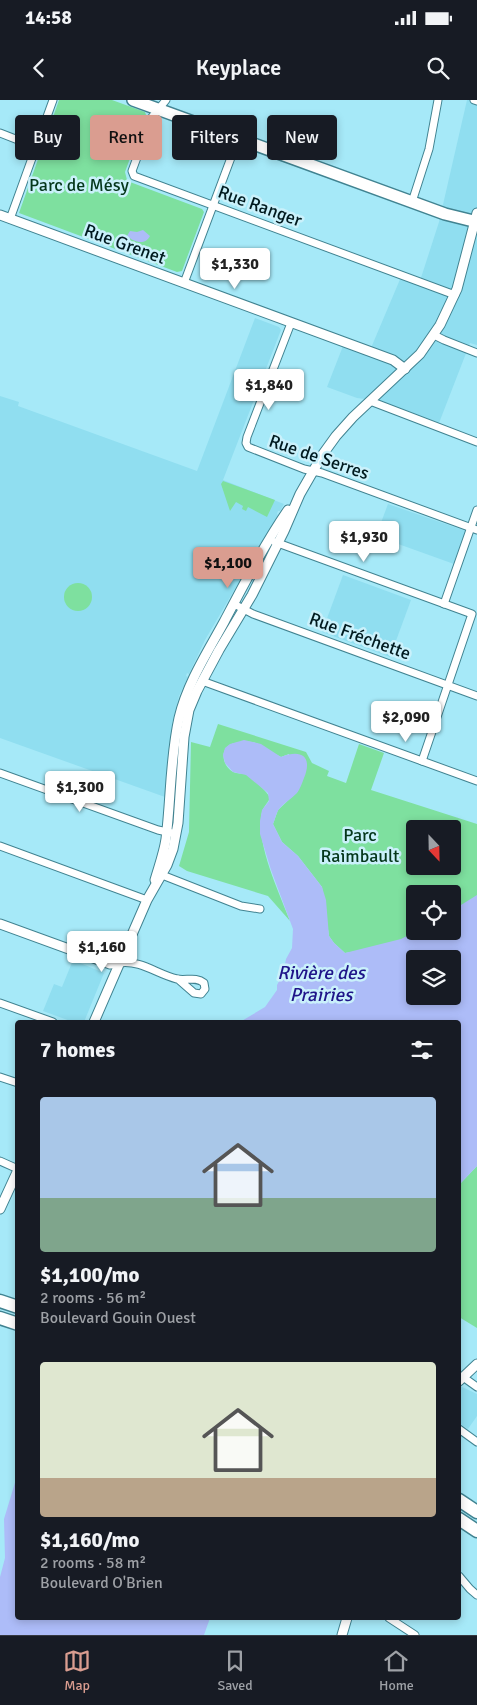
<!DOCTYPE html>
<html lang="en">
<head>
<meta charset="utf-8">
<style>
	body { margin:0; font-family:Signika,sans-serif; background:#20242c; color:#f1f3f6; height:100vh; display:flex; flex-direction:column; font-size:19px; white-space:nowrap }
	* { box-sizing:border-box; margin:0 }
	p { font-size:16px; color:#9ea1a6 }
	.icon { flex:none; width:28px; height:28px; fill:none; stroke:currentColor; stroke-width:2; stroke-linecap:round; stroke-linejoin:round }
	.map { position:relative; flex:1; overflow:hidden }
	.panel { position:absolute; left:15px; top:920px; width:446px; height:600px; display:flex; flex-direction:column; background:#171b24; border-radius:5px; box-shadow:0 2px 8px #0003 }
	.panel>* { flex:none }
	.banner { position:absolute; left:15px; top:15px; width:448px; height:45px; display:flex; gap:10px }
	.needle { width:32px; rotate:158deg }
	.tools { position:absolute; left:406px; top:720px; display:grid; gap:10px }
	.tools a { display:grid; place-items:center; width:55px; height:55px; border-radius:5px; background:#171b24; box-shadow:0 2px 8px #0003; font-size:25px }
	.price { position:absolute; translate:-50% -42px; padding:0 11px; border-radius:5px; background:#fff; color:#222; font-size:16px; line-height:32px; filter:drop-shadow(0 1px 2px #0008) }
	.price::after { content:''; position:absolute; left:50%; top:30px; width:15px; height:11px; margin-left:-8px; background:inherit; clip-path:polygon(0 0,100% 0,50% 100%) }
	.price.selected { background:#da9d90; color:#111 }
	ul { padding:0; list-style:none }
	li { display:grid; align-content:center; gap:10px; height:265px; padding:0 25px }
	li span { display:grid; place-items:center; height:155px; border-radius:5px; color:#555 }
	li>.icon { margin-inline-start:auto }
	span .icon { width:90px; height:90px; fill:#fffc; stroke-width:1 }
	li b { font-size:21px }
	h2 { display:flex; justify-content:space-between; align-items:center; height:60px; padding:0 25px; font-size:21px }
	.chip { padding:0 18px; border-radius:5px; background:#171b24; box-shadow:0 2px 8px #0003; font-size:18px; line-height:45px }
	.chip.selected { background:#da9d90; color:#111 }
	.status { display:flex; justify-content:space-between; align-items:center; height:35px; padding:0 25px; background:#171b24; direction:ltr }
	.status svg { height:14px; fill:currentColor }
	header { display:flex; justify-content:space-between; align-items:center; height:65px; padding:0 25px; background:#171b24; font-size:22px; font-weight:600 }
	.menu { display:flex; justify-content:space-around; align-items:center; height:70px; border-top:1px solid #363941; background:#171b24; font-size:14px; color:#9ea1a6 }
	.menu a { display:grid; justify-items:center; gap:2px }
	.menu .selected { color:#da9d90 }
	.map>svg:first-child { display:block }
</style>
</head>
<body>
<div class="status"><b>14:58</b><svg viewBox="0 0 49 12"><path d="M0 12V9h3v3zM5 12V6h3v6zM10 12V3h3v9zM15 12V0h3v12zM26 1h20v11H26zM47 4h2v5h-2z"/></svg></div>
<header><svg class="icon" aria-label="back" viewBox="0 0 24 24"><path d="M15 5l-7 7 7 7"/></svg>Keyplace<svg class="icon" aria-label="search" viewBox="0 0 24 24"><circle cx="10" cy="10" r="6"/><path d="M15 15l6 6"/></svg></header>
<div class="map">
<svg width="477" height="1535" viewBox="0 0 477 1535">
	<rect width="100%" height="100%" fill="#a6e9f8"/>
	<!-- built -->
	<g fill="#90def0">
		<polygon points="467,0 477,0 477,245 470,243 439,323 381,301 357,298 327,287 343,246 368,255 401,177 419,184 439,122"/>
		<polygon points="255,218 279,227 281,230 223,380 284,404 280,411 278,411 277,414 278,415 205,540 189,574 187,573 186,576 188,577 179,596 172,624 165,697 0,638 0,296 19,302 18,306 197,371"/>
		<polygon points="388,404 466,431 454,464 376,436"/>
		<polygon points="343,475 411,500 390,557 322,532"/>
		<polygon points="73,860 104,873 84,922 73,922 43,911 54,884 62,887"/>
		<polygon points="460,1286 477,1294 477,1316 468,1329 459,1323"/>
	</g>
	<!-- green -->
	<g fill="#7ee09f" fill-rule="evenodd">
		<polygon points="59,0 112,0 145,12 146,15 125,72 127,80 130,82 202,109 204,112 182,171 177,172 19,113"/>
		<polygon points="223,381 275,400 267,417 248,407 246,411 242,409 243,406 236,402 230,411 221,384"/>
		<circle cx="78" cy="497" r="14"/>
		<path d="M218,624l88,28 6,11 17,8 -2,5 19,7 13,-39 25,9 -13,37 106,34v80l-24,12 -1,-22h-37v37h11l-23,13 -58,9 -11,-10 -5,-7 -7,-49 -24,-31 -16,-14 -9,-18 5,-14 20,-19 -9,-37 -8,3c-20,-9 -20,-19 -46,-14 -16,3 -14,22 -2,29 4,2 9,1 12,2 6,3 23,18 25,24 -2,5 -7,9 -8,14 -7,30 17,80 28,109l-22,-25 -81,-25 -8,-5 10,-34 2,-90 19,5zM415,729h37v37h-37z"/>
		<polygon points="477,1066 477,1228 459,1217 459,1085"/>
	</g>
	<!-- water -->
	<g fill="#adbcf8" fill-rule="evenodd">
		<path d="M143,130l7,6c-5,10 -16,6 -23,0l3,-5 7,1z"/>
		<path d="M244,640l17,4 20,13c20,-8 32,-1 23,21 -2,5 -4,11 -7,15 -6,6 -13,10 -18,16 -3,4 -4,11 -6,15l9,18 16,14 24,31 4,13 3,36 5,7 11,10 56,-14 15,-8h36l1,-21 24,-15v271l-18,19v-163h-219l25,-15 12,-17v-5l6,-11 3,-15 6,-11 1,-19 -22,-59 -11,-36v-13l2,-11 7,-9 -1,-8 -22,-18 -13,-3 -8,-9 -2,-8 2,-7 5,-4zM415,859h37v37h-37z"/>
		<polygon points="17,1376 18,1518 210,1518 204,1535 0,1535 0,1477 5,1458 4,1419"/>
	</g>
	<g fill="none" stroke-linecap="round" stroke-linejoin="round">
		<!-- minor casing -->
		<g stroke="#418391" stroke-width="9">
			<g id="minor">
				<polyline points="166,0 152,17 132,71 134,76 455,195"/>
				<polyline points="474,0 477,1"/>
				<polyline points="0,33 36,47"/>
				<polyline points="412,102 429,49 438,0"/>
				<polyline points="10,119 53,0"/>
				<polyline points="184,183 238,39"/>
				<polyline points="291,223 247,337 246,343 248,347 304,369 322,373 477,430"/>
				<polyline points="434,235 444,240 477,253"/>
				<polyline points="370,301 477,342"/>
				<polyline points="275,442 472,514 422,661"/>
				<polyline points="234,504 253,514 477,596"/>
				<polyline points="444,504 477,410"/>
				<polyline points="202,581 477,681"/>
				<polyline points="0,673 158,730 172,733"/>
				<polyline points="0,746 147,800"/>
				<polyline points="157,773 241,806 260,809"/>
				<path d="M119,863c23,-3 37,11 58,16 9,2 19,-3 27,4l1,6 -4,5 -7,-1 -16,-14"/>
				<polyline points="0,903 53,922"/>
				<polyline points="0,977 18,983"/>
				<polyline points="0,1061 18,1069"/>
				<polyline points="463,1277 477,1287"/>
				<polyline points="459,1329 477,1342"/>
				<polyline points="459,1476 470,1489 477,1495"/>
				<polyline points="389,1518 415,1535"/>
			</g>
		</g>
		<!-- tertiary casing -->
		<g stroke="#418391" stroke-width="11">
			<g id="tertiary">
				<polyline points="0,115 393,260 405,269"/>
				<path d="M155,780c4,-14 9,-27 11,-41 5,-40 4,-81 13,-121 8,-34 28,-65 45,-96 20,-38 40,-77 64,-112"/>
				<polyline points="0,824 110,864 119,863"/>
				<polyline points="94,922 147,800 167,765 173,749 178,723 184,637 189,610 197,591 219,550 252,495 284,431 300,394 323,354 336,336 353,317 420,254 440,225 457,189 477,113"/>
				<polyline points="0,1109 18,1070"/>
				<polyline points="459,1281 477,1264"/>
				<polyline points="342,1535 347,1518"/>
			</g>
		</g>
		<!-- primary casing -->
		<g stroke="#418391" stroke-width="14">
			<polyline id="primary" points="133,0 445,114 477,122"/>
		</g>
		<!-- motorway casing -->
		<g stroke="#418391" stroke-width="15">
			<g id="motorway">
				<polyline points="0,1201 18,1207"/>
				<polyline points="0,1218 18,1224"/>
				<polyline points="459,1400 477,1412"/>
				<polyline points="459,1419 477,1431"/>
			</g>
		</g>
		<!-- minor -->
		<use href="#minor" stroke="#fff" stroke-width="7"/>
		<!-- tertiary -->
		<use href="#tertiary" stroke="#fff" stroke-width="9"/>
		<!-- primary -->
		<use href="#primary" stroke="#fff" stroke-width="11"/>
		<!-- motorway -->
		<use href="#motorway" stroke="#fff" stroke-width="12"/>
	</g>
	<g text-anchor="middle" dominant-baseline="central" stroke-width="5" stroke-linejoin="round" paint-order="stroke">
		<!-- park labels -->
		<g font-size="18" fill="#05371b" stroke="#caf1fb">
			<text x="79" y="85">Parc de Mésy</text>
			<text x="360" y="735">Parc<tspan x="360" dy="21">Raimbault</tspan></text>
		</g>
		<!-- street labels -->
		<g font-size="18" fill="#001a1f" stroke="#caf1fb">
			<text transform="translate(260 106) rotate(20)">Rue Ranger</text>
			<text transform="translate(125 144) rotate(20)">Rue Grenet</text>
			<text transform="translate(319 357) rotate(19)">Rue de Serres</text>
			<text transform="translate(360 536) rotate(20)">Rue Fréchette</text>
		</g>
		<!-- water labels -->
		<g font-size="19" font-style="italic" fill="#1f1589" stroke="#caf1fb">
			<text x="321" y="873">Rivière des<tspan x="321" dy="22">Prairies</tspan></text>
		</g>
	</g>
</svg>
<div class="tools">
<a><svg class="needle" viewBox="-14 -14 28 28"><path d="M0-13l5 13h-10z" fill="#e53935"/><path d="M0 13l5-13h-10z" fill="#9ea1a6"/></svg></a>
<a><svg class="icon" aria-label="locate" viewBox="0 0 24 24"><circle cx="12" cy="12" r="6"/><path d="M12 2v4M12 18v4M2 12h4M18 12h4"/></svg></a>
<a><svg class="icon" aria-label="layers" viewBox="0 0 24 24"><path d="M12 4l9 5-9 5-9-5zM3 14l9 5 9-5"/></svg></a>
</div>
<b class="price" style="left:235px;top:190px">$1,330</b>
<b class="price" style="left:269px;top:311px">$1,840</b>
<b class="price" style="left:364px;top:463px">$1,930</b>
<b class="price selected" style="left:228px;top:489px">$1,100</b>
<b class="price" style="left:406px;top:643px">$2,090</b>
<b class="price" style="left:80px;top:713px">$1,300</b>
<b class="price" style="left:102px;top:873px">$1,160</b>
<div class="banner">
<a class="chip">Buy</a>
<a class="chip selected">Rent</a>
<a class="chip">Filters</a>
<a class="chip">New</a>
</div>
<section class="panel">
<h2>7 homes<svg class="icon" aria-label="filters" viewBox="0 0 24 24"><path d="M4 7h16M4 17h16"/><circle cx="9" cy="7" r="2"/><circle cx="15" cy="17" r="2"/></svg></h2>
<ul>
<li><span style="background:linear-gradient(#a9c7e8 65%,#7fa58c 0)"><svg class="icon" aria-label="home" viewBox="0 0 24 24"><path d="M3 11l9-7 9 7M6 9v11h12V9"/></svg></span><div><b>$1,100/mo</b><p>2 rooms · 56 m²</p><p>Boulevard Gouin Ouest</p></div></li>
<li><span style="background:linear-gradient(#dfe7d0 75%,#b9a48a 0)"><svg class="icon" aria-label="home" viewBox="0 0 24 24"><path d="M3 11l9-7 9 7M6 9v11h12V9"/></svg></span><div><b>$1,160/mo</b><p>2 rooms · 58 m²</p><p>Boulevard O'Brien</p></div></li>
</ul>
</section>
</div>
<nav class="menu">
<a class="selected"><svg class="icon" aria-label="map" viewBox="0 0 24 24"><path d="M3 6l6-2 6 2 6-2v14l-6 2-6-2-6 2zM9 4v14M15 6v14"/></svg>Map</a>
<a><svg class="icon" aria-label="saved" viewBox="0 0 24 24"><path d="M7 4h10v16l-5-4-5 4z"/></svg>Saved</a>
<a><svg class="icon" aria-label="home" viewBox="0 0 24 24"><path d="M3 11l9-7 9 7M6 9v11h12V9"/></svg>Home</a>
</nav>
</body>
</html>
